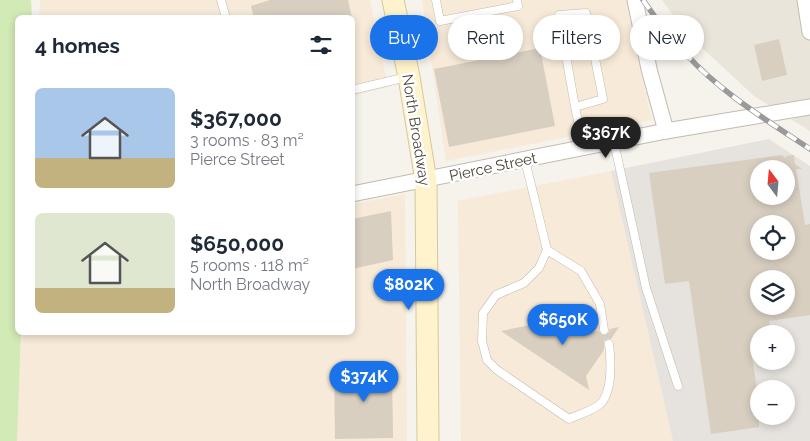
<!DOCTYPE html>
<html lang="en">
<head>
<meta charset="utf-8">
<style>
	body { margin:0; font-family:Raleway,sans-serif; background:#f6f6f7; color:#1f2937; height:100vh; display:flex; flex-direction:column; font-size:19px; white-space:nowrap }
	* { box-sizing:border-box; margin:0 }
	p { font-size:16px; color:#747a83 }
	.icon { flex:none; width:28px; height:28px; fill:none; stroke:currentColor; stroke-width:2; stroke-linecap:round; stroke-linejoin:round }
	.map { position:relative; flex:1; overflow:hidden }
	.side { position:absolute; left:15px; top:15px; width:340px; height:320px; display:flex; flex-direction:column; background:#fff; border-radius:8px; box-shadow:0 2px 8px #0003 }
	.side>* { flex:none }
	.banner { position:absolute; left:370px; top:15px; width:365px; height:45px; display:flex; gap:10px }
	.needle { width:32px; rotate:344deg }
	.fabs { position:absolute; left:750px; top:160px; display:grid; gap:10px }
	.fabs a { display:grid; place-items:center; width:45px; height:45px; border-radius:50%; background:#fff; box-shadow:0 2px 8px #0003; font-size:25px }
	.price { position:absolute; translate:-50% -42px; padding:0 11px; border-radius:18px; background:#1a73e8; color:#fff; font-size:16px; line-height:32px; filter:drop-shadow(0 1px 2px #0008) }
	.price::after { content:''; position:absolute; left:50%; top:30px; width:15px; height:11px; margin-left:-8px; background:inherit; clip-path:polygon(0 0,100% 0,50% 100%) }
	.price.current { background:#222; color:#fff }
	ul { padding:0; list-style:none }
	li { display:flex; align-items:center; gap:15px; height:125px; padding:0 20px }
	li span { display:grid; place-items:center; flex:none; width:140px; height:100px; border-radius:8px; color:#555 }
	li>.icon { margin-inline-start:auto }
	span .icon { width:60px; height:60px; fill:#fffc; stroke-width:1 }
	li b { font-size:21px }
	h2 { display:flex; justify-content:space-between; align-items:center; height:60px; padding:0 20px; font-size:21px }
	.tag { padding:0 18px; border-radius:22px; background:#fff; box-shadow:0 2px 8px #0003; font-size:18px; line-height:45px }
	.tag.current { background:#1a73e8; color:#fff }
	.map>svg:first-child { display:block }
</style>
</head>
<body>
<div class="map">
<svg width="810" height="441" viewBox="0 0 810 441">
	<rect width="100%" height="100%" fill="#f6f3ec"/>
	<!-- residential -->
	<polygon fill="#eae5da" points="662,0 810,0 810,131 754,96 686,33"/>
	<!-- commercial -->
	<g fill="#f7ead8">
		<polygon points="40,0 370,0 388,87 353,96 352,18 39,18"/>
		<polygon points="422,0 626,0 634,43 652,120 446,161"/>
		<polygon points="611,171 673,441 461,441 458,201"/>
		<polygon points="405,194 407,441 17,441 21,333 352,332 353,204"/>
	</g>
	<!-- industrial -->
	<path fill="#e6e2dd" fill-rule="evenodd" d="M769,139l41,27v275h-137l-62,-270zM759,169h27v27h-27zM759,224h27v27h-27zM759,279h27v27h-27zM759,334h27v27h-27zM759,389h27v27h-27z"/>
	<!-- green -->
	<polygon fill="#d2eab5" points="0,0 31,0 32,17 18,18 18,332 21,333 17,441 0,441"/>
	<!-- building -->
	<g fill="#d8cfc1" fill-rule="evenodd">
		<polygon points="270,0 348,0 352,18 254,18 251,6"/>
		<polygon points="779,39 787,75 762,81 754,45"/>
		<polygon points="540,48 555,126 449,147 434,69"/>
		<path d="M782,155l4,3v-2l8,-1 1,9 7,5h-6l9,56 5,-1v91l-41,6 2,13h-12v8l-9,1 9,60v24l-48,7 -22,-153 -24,3 -16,-111zM759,169h27v27h-27zM759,224h27v27h-27zM759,279h27v27h-27z"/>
		<polygon points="391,211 393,260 352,269 352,219"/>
		<polygon points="574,316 578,335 599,331 602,335 605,335 609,332 610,329 619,327 611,339 608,339 604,341 604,350 586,376 589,390 501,331"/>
		<polygon points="392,366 393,438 335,439 334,367"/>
	</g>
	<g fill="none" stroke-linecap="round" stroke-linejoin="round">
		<!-- service casing -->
		<g stroke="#c2bbae" stroke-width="9">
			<g id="service">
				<polyline points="221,0 226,18"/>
				<polyline points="436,0 440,21 518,6 517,0"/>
				<polyline points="352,90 407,77"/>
				<polyline points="575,107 603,99 586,13 559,15 575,107 584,148"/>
				<polyline points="614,142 646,288 678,386"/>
				<polyline points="525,160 547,250 581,271 600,304 604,330"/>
				<path d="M547,250l-8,18 -15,15 -28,12 -13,18 -1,28 5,19 10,10 72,49c9,-4 22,-8 30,-14 14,-11 12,-45 10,-61"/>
			</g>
		</g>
		<!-- minor casing -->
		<g stroke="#c2bbae" stroke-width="17">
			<g id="minor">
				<polyline points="635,0 649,69 666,131"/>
				<polyline points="805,0 810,32"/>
				<polyline points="352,194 666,131 810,107"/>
			</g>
		</g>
		<!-- secondary casing -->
		<g stroke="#d6c79b" stroke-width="23">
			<polyline id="secondary" points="393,0 409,77 426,181 428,441"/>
		</g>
		<!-- service -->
		<use href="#service" stroke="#fff" stroke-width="8"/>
		<!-- minor -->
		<use href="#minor" stroke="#fff" stroke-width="15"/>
		<!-- secondary -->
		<use href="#secondary" stroke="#fff3cd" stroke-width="21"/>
		<!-- rail casing -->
		<g stroke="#9a9a9a" stroke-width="5.5">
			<path id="rail" d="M643,0c13,19 27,37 43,54 34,38 82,67 124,95"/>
		</g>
		<!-- rail -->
		<use href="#rail" stroke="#fff" stroke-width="4" stroke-dasharray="11" stroke-linecap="butt"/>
	</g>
	<g text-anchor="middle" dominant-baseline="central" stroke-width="5" stroke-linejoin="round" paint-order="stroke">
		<!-- street labels -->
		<g font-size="15" fill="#4b4439" stroke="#fff">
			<text transform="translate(416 130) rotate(81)">North Broadway</text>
			<text transform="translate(493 167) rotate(-12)">Pierce Street</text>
		</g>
	</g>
</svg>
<div class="fabs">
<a><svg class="needle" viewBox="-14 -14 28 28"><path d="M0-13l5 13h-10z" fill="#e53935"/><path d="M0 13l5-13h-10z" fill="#747a83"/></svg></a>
<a><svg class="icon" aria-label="locate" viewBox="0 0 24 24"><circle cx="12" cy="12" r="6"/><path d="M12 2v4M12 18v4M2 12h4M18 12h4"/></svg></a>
<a><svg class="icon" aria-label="layers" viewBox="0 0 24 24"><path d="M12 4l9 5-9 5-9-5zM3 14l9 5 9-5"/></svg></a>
<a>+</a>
<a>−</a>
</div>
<b class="price current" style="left:606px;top:159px">$367K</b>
<b class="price" style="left:409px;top:311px">$802K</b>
<b class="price" style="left:563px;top:346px">$650K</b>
<b class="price" style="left:364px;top:403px">$374K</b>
<div class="banner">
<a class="tag current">Buy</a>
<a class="tag">Rent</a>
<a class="tag">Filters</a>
<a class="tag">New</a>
</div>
<section class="side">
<h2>4 homes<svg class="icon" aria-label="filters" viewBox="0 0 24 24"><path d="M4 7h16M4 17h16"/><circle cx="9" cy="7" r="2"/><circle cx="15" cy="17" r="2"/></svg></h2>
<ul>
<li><span style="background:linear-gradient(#a9c7e8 70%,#c2b280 0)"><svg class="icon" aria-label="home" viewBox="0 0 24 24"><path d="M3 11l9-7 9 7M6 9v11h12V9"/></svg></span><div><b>$367,000</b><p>3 rooms · 83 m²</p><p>Pierce Street</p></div></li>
<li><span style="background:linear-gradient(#dfe7d0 75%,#c2b280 0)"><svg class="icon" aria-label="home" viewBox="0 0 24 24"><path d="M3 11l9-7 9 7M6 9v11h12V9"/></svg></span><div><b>$650,000</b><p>5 rooms · 118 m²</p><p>North Broadway</p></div></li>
</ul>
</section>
</div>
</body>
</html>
